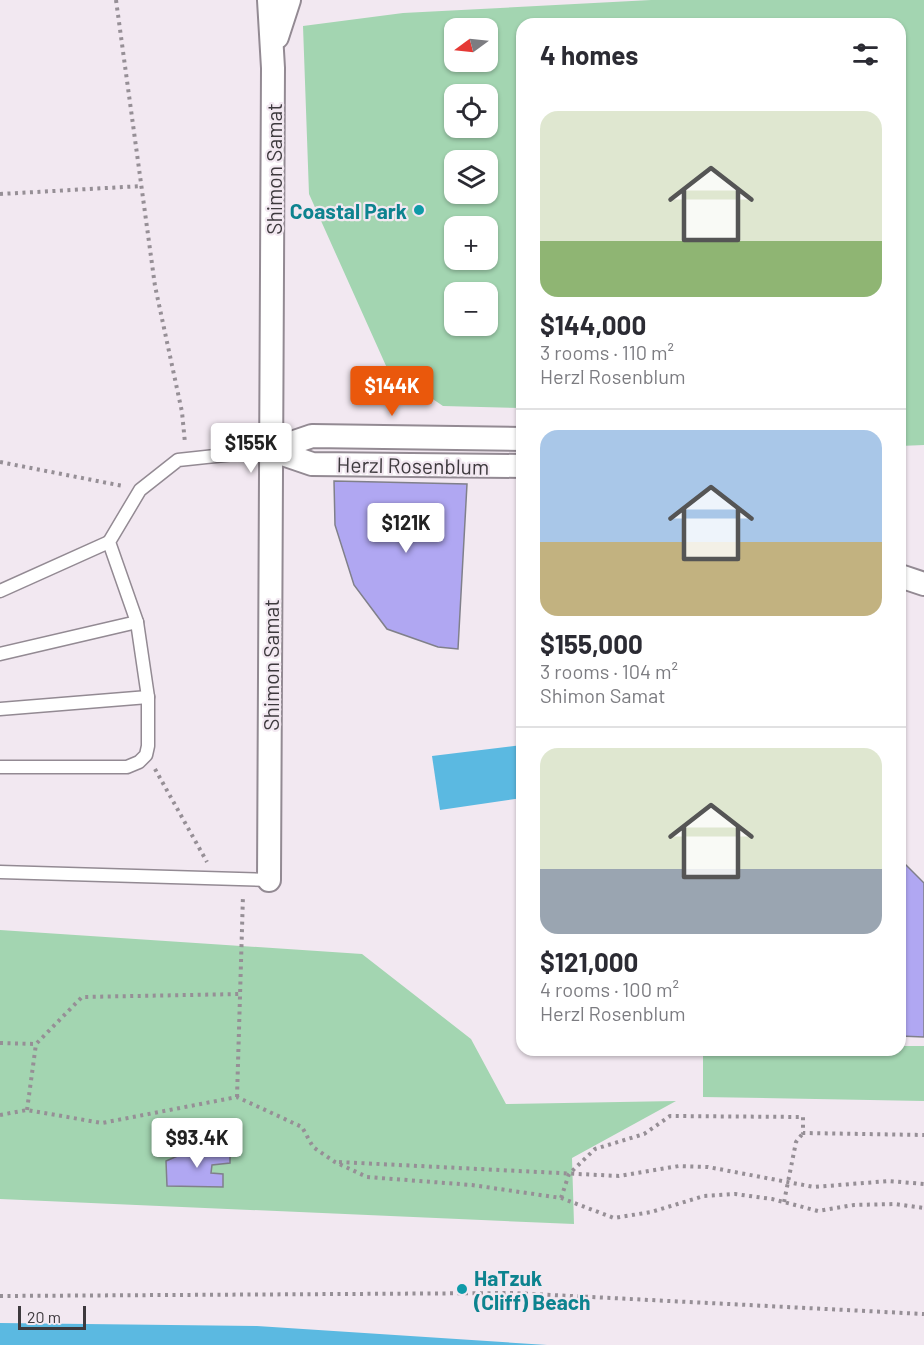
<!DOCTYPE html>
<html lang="en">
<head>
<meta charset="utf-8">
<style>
	body { margin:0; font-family:Barlow,sans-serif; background:#f7f7f7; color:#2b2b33; height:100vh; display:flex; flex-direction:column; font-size:22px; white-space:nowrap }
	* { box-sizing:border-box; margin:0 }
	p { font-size:20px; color:#7c7c81 }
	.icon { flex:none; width:33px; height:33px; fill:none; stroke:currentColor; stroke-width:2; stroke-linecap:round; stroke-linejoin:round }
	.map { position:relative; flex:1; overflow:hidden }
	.sheet { position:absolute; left:516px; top:18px; width:390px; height:1038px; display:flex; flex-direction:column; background:#fff; border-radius:18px; box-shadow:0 2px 4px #0004 }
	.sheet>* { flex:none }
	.needle { width:39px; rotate:255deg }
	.controls { position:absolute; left:444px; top:18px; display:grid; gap:12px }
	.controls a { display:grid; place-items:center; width:54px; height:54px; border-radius:12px; background:#fff; box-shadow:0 2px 4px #0004; font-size:30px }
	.scale { position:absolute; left:18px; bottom:15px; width:68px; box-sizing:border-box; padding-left:6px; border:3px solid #3d393d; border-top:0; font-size:16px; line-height:21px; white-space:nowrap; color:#3d393d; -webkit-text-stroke:4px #f2e8f1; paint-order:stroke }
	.price { position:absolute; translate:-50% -51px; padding:0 14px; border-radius:6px; background:#fff; color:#222; font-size:20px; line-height:39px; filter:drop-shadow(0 2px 3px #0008) }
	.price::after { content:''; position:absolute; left:50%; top:36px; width:18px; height:14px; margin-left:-9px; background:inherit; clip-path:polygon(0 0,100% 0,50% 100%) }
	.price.current { background:#ea580c; color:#fff }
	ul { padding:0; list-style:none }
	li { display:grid; align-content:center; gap:12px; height:318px; padding:0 24px }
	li+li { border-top:2px solid #e1e1e2 }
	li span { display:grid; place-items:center; height:186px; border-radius:18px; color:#555 }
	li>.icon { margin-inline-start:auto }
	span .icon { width:108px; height:108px; fill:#fffc; stroke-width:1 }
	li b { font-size:26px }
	h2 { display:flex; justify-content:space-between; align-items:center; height:72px; padding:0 24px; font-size:26px }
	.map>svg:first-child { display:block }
</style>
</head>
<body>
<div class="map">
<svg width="924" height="1345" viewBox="0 0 924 1345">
	<rect width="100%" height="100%" fill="#f2e8f1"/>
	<!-- green -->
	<g fill="#a3d5b1" fill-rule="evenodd">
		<path d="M651,0h273v445l-24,1v-422h-378v384l-79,-2 -56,-38 -78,-174 -6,-168 100,-13zM454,28h34v34h-34zM454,94h34v34h-34zM454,160h34v34h-34zM454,226h34v34h-34zM454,292h34v34h-34z"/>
		<polygon points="0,930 362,954 471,1039 506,1104 676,1101 572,1158 574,1224 0,1199"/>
		<polygon points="900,1046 924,1046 924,1101 703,1097 703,1050 900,1050"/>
	</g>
	<!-- water -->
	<g fill="#5bb9e1">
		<polygon points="522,745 522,798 440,810 432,756"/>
		<polygon points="0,1323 257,1326 547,1345 0,1345"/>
	</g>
	<!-- building -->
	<g fill="#b0a7f2" stroke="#80808a" stroke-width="1.5">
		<polygon points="334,481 467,484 458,649 438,647 387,629 354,585 335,525"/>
		<polygon points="519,572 522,572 522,624 520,617"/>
		<polygon points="900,859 924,883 924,1037 900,1036"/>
		<polygon points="230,1150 230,1163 212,1165 211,1173 223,1174 223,1187 167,1186 166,1161 189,1151"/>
	</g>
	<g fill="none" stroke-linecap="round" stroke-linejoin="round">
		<!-- service casing -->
		<g stroke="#938a93" stroke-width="15">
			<g id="service">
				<polyline points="0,591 109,542"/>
				<polyline points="0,654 137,622"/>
				<polyline points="0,709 148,697"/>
				<polyline points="0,767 127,767 139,762 146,755 148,746 148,697 137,622 109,542 140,490 178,460 271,450"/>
				<polyline points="0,872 269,880"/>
			</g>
		</g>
		<!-- minor casing -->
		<g stroke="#938a93" stroke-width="26">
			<g id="minor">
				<polyline points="277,37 289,0"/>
				<polyline points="271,450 312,436 522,439"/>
				<polyline points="271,450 312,464 522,466"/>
				<polyline points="900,576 924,584"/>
				<polyline points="269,880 273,68 269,0"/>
			</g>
		</g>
		<!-- path -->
		<g stroke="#968f96" stroke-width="4" stroke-dasharray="3 4.5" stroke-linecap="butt">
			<polyline points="116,0 155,286 182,412 185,443"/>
			<polyline points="0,194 142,186"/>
			<polyline points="0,462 123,486"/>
			<polyline points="155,769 207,862"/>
			<polyline points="0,1043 36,1044 82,997 241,994"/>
			<polyline points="237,1097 243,895"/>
			<polyline points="27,1110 36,1044"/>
			<polyline points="0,1115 27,1110 102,1123 237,1097 302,1127 313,1147 335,1162 367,1177 472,1185 561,1198 614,1218 651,1212 704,1196 735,1194 772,1199 818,1211 854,1205 895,1204 924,1208"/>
			<polyline points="339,1162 619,1176 679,1166 708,1167 814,1187 889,1181 924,1184"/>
			<polyline points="561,1198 569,1174 595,1149 644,1134 670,1116 803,1117 803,1133 924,1135"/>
			<polyline points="784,1202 796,1142 803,1133"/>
			<polyline points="0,1296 513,1293 924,1314"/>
		</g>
		<!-- service -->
		<use href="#service" stroke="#fff" stroke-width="12"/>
		<!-- minor -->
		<use href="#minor" stroke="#fff" stroke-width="22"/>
	</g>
	<!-- markers -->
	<g fill="#0f9aa8" stroke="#f2e8f1" stroke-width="2">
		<circle cx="419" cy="210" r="6"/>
		<circle cx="462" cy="1289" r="6"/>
	</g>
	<g text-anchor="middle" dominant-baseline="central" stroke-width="4.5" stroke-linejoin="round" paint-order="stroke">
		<!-- street labels -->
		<g font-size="21" fill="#3d393d" stroke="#f2e8f1">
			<text transform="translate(273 169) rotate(-90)">Shimon Samat</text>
			<text transform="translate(413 465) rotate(1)">Herzl Rosenblum</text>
			<text transform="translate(270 665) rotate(-90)">Shimon Samat</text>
		</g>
		<!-- culture labels -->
		<g font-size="21" font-weight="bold" fill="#0d838f" stroke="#f2e8f1" text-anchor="end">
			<text x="407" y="210">Coastal Park</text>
			<text x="474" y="1277" text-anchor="start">HaTzuk<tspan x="474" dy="24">(Cliff) Beach</tspan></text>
		</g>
	</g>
</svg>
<div class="controls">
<a><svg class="needle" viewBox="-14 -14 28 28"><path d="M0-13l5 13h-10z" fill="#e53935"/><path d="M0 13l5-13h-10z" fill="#7c7c81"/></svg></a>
<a><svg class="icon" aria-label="locate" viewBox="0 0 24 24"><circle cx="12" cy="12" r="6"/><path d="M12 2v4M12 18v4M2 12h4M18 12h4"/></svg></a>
<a><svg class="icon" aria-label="layers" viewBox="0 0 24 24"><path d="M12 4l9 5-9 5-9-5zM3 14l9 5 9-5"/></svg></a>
<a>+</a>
<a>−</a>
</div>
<div class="scale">20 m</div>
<b class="price current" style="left:392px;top:417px">$144K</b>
<b class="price" style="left:251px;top:474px">$155K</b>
<b class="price" style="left:406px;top:554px">$121K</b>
<b class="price" style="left:197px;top:1169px">$93.4K</b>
<section class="sheet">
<h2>4 homes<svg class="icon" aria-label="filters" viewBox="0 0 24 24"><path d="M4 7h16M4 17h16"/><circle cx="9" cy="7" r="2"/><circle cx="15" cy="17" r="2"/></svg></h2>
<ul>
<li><span style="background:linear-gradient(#dfe7d0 70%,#8fb573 0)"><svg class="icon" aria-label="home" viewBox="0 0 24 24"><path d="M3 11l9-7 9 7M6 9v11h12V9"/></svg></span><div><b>$144,000</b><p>3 rooms · 110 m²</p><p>Herzl Rosenblum</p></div></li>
<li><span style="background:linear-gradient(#a9c7e8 60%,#c2b280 0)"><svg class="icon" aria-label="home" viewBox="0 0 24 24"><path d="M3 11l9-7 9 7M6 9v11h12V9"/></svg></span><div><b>$155,000</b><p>3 rooms · 104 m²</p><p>Shimon Samat</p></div></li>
<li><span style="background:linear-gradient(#dfe7d0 65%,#9aa5b1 0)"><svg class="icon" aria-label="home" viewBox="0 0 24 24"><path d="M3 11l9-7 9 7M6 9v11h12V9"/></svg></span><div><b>$121,000</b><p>4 rooms · 100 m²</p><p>Herzl Rosenblum</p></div></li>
</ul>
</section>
</div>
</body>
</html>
